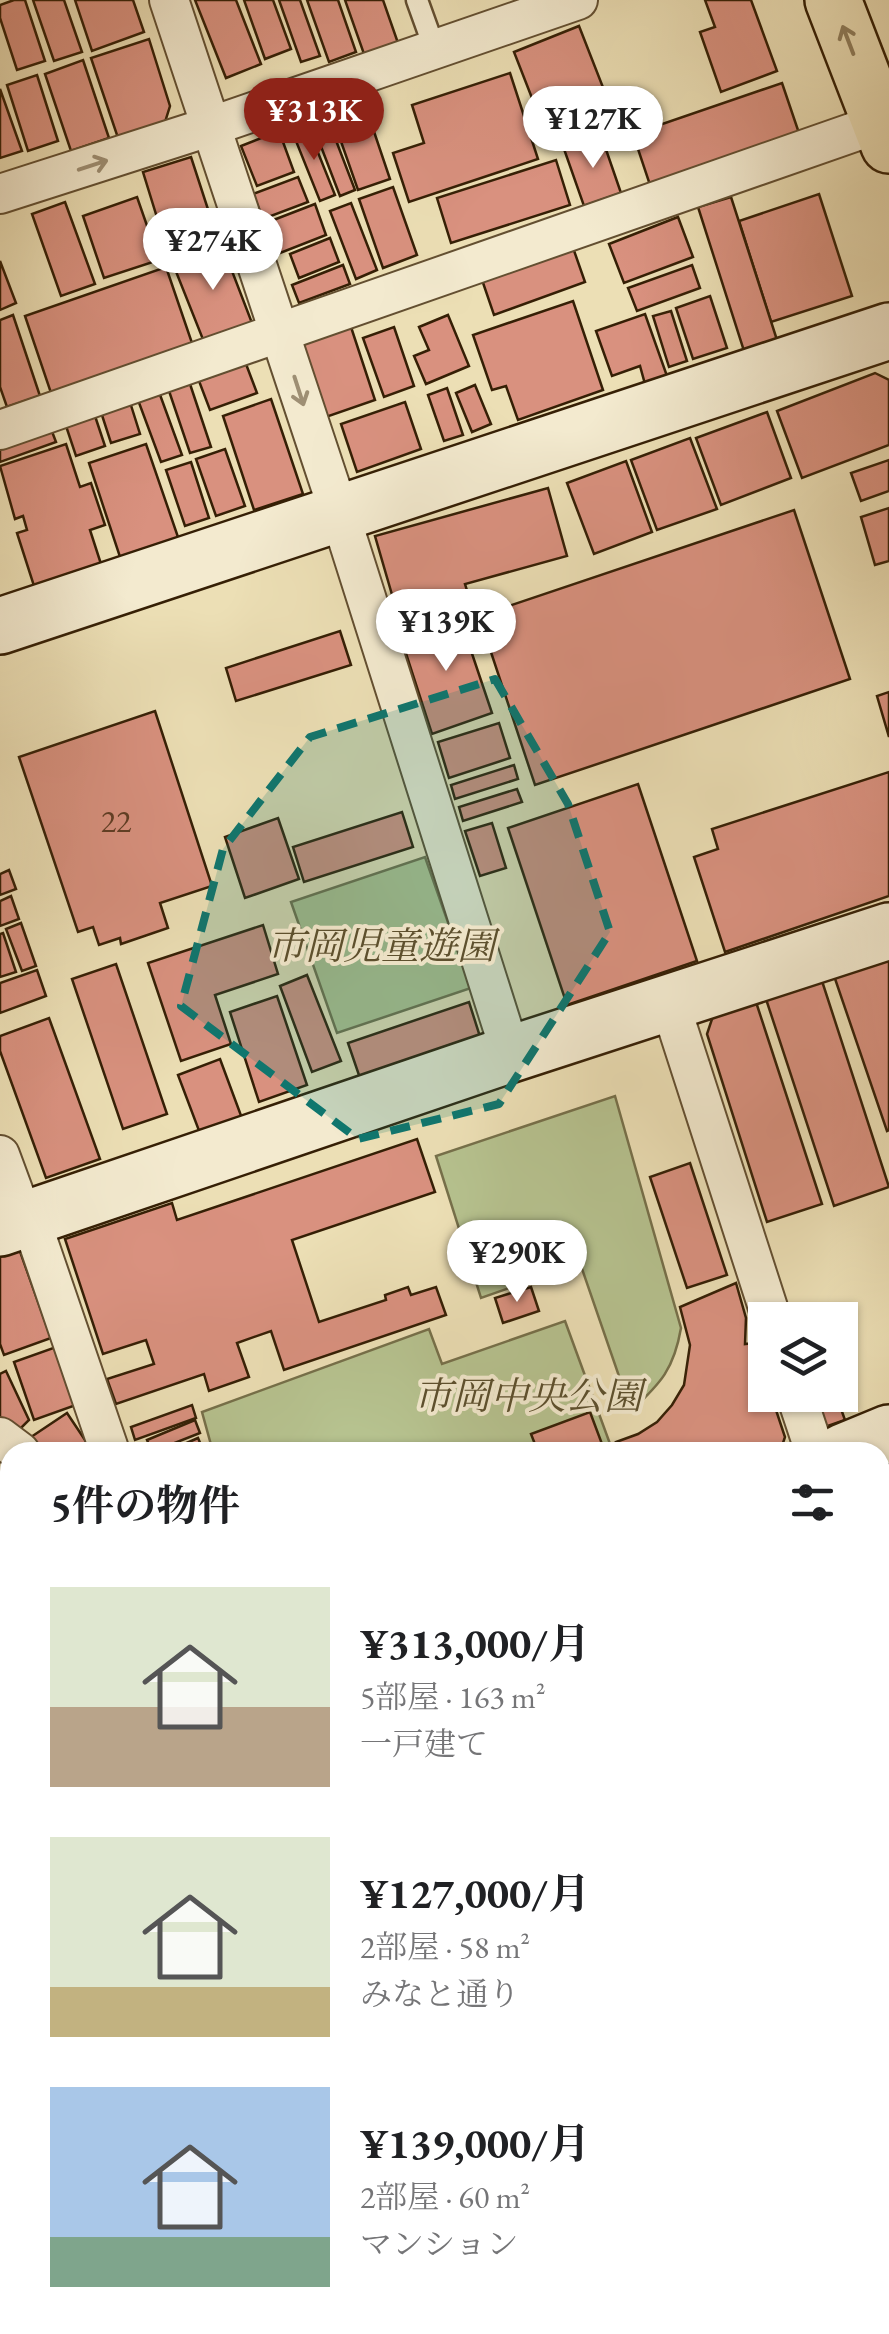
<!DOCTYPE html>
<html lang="ja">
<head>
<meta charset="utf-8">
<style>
	body { margin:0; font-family:"EB Garamond","Noto Serif JP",serif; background:#f2f2f2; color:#202124; height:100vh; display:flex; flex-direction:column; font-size:38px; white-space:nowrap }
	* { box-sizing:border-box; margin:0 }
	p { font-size:32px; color:#757577 }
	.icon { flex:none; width:55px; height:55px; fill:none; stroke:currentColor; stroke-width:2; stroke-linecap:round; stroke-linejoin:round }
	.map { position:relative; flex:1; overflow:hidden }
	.details { position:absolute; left:0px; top:1442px; width:890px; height:892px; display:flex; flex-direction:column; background:#fff; border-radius:30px 30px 0 0; box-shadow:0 2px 8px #0004 }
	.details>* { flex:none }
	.tools { position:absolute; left:748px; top:1302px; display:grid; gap:20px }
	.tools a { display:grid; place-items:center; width:110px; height:110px; border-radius:0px; background:#fff; box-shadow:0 2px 8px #0004; font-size:50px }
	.price { position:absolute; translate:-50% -85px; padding:0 22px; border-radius:35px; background:#fff; color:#222; font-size:32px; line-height:65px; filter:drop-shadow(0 2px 5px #0008) }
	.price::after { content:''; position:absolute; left:50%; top:60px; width:30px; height:22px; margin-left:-15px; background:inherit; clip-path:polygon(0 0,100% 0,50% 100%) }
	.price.on { background:#8f2418; color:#fff }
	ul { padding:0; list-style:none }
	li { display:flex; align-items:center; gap:30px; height:250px; padding:0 50px }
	li span { display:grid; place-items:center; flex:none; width:280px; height:200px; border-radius:0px; color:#555 }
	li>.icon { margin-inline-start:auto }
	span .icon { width:120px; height:120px; fill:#fffc; stroke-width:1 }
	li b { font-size:42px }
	h2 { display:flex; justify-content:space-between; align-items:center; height:120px; padding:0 50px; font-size:42px }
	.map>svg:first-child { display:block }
</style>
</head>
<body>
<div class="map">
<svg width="889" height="2334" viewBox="0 0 889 2334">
	<rect width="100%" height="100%" fill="#ecdfb5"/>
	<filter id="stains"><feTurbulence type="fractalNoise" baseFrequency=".002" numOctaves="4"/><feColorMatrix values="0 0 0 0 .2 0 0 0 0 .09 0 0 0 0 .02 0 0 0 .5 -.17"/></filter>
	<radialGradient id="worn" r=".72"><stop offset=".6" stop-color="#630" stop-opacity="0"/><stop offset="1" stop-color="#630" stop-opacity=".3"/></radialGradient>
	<!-- green -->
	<g fill="#b6c28f" stroke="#76704a" stroke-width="2.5">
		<polygon points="425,857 471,988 337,1033 291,902"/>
		<path d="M615,1096l66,232c-7,41 -20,55 -50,83l-51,-148 -99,35 -45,-142z"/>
		<polygon points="565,1321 613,1452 213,1452 202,1412 429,1329 442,1364"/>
		<polygon points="10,1980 10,2208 0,2212 0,1984"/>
	</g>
	<!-- building -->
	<g fill="#d9917f" stroke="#351f05" stroke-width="2.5">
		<polygon points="14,0 25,0 45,61 17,70 0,18 0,5"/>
		<polygon points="33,0 64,0 82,52 54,61"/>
		<polygon points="75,0 133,0 144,32 92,51"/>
		<polygon points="195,0 236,0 261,64 226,78"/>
		<polygon points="244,0 273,0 291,49 265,59"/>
		<polygon points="279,0 300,0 320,56 301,62"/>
		<polygon points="307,0 338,0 356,52 329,62"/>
		<polygon points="345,0 383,0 398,43 364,54"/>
		<polygon points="705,0 751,0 777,71 721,92 700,32 715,27"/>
		<polygon points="579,26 613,113 548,139 514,52"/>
		<polygon points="149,39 170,106 165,122 118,138 91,58"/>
		<polygon points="83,60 109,138 71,151 45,74"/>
		<polygon points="510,73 538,159 409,202 393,153 424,143 412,105"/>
		<polygon points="37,75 58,141 28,151 7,85"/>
		<polygon points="782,83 800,136 651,188 633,134"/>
		<polygon points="0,89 22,151 0,158"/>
		<polygon points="364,102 390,179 358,190 331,113"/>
		<polygon points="327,117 355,190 340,196 312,123"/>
		<polygon points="307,125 335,195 320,201 292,131"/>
		<polygon points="279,131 294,172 257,186 241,146"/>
		<polygon points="601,135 621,193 584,206 564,149"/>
		<polygon points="191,157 217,237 168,253 143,172"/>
		<polygon points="556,160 570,205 451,243 437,198"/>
		<polygon points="298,177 308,202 263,219 253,194"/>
		<polygon points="393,187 417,255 383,268 359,199"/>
		<polygon points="819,194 852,296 771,322 739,221"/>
		<polygon points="137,197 159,260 104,278 83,216"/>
		<polygon points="731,197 777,340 744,351 698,207"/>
		<polygon points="65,202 95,284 61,296 32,214"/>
		<polygon points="351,203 377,270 356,279 330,211"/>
		<polygon points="315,204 326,235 275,255 263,224"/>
		<polygon points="678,217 693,257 624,283 609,244"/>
		<polygon points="330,238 339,262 299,278 290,254"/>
		<polygon points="571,242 585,282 494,315 480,274"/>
		<polygon points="222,245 252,323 204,342 173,264"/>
		<polygon points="0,261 16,303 0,310"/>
		<polygon points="343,265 350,284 299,303 292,285"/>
		<polygon points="692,265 700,288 637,311 628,288"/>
		<polygon points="166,267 192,343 51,393 25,316"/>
		<polygon points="710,296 727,348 693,359 676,308"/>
		<polygon points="573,301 603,390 518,420 506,386 492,390 473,335"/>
		<polygon points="671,311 687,361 669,367 653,316"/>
		<polygon points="645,314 667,376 645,384 640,366 612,376 596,331"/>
		<polygon points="13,315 40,396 7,407 0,387 0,320"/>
		<polygon points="448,315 469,366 426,384 414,356 429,350 419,327"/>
		<polygon points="351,327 375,400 326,417 301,344"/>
		<polygon points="394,327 414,386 384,397 363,338"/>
		<polygon points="246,364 257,393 210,410 199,381"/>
		<polygon points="875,373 889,380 889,445 802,478 777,411"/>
		<polygon points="190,384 211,447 190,453 169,391"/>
		<polygon points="475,385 491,424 472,432 456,393"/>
		<polygon points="447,388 463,435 444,441 428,395"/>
		<polygon points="159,392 182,455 161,462 138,400"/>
		<polygon points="129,399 140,434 111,443 100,409"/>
		<polygon points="271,399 303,494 254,510 223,416"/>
		<polygon points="405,402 421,449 357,472 341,424"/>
		<polygon points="93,410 105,446 76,456 64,420"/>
		<polygon points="767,412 791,478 721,505 696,438"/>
		<polygon points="48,421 56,442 0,462 0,439"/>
		<polygon points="690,438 717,509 657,530 631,460"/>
		<polygon points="66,444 80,487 91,483 105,525 90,530 101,564 34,586 17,533 27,530 23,516 15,519 0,466"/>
		<polygon points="146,444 179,540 121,560 89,463"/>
		<polygon points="225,449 245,506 216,516 196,459"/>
		<polygon points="889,460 889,491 861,501 851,473"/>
		<polygon points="626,461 652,532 594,554 567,483"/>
		<polygon points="191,462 209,518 185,526 166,470"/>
		<polygon points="548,488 567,556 465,584 469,597 431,608 428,596 395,605 375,536"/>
		<polygon points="889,508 889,561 875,565 861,517"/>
		<polygon points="794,510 850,679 535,785 479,616"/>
		<polygon points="459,615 492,713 432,734 400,635"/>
		<polygon points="340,631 351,665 236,701 226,668"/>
		<polygon points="889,692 889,737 877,696"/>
		<polygon points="155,711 212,886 160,903 168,928 121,944 120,938 99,945 93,927 78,932 19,757"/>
		<polygon points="499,723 510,758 449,778 438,742"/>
		<polygon points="514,765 518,779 455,799 451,785"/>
		<polygon points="889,772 889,896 725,952 694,857 718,849 712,829"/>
		<polygon points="638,784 697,961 567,1005 508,828"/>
		<polygon points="517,789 522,802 463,821 459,807"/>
		<polygon points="402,812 413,847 304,882 293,847"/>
		<polygon points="278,818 299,879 245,898 225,837"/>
		<polygon points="492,823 506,868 480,876 465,831"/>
		<polygon points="9,870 16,889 0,895 0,874"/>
		<polygon points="11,896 19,919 0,926 0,901"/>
		<polygon points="21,923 36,966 22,971 6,929"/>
		<polygon points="263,925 278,974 215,995 231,1044 181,1061 148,963"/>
		<polygon points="3,933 16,972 0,977 0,934"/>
		<polygon points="889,946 889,1130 887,1131 830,964"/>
		<polygon points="116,964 167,1114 123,1129 72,979"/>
		<polygon points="37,970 46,996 0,1013 0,983"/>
		<polygon points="307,975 341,1061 312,1072 280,986"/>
		<polygon points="822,981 889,1187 834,1206 766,999"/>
		<polygon points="277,996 307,1085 259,1102 230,1012"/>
		<polygon points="469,1002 483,1046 363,1087 348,1043"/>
		<polygon points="756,1002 822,1204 767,1222 707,1034 713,1016"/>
		<polygon points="49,1018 100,1159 46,1178 0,1051 0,1036"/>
		<polygon points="220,1059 243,1121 201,1136 178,1075"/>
		<polygon points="417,1139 435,1192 292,1240 319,1322 386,1300 385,1295 408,1287 411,1295 436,1287 446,1315 284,1370 271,1331 237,1343 249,1377 209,1391 204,1374 116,1404 107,1379 154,1364 146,1340 103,1354 65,1239 172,1203 177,1220"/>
		<polygon points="690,1163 727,1275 687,1288 650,1177"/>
		<polygon points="17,1243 51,1338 4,1355 0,1344 0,1249"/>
		<polygon points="736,1283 746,1318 745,1344 754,1343 765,1376 765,1395 771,1395 785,1437 780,1452 620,1452 616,1442 638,1434 657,1422 672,1405 684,1385 690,1345 680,1307"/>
		<polygon points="531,1287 539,1311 503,1323 495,1298"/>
		<polygon points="56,1347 76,1405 34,1420 14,1362"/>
		<polygon points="6,1371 29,1420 13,1436 0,1422 0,1374"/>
		<polygon points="811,1395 836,1395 845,1420 822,1428"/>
		<polygon points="192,1405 196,1418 135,1440 131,1427"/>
		<polygon points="590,1412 605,1452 538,1452 531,1434"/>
		<polygon points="67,1413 89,1446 84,1452 44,1452 28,1439"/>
		<polygon points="195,1420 200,1433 152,1452 147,1440"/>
		<polygon points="198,1438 204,1452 166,1452"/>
		<polygon points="0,1542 10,1550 10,1594 0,1587"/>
		<polygon points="0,1672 10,1696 10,1741 0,1746"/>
		<polygon points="889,1826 889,1878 880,1881 880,1829"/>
		<polygon points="10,1852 10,1909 0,1880 0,1856"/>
		<polygon points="889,1886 889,2014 880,2017 880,1890"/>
		<polygon points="10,2252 10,2316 0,2320 0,2256"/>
	</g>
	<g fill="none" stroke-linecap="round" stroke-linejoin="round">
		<!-- lane casing -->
		<g stroke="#634f31" stroke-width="25">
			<polyline id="lane" points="417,0 435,50"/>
		</g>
		<!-- street casing -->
		<g stroke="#634f31" stroke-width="42">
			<g id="street">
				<polyline points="169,0 340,515 511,1054"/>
				<polyline points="0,194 212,126 578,0"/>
				<polyline points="0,430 880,123"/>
				<polyline points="670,1004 772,1320"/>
				<polyline points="0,1155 24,1220"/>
				<polyline points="30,1218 110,1452"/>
				<polyline points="796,1395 815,1452"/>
				<polyline points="0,1437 20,1452"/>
				<polyline points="880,1554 889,1578"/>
			</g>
		</g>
		<!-- secondary casing -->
		<g stroke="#351f05" stroke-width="60">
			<g id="secondary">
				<polyline points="0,626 889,331"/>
				<polyline points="0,1228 511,1054 889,931"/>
				<polyline points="843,1452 889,1433"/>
				<polyline points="0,1787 10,1783"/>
			</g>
		</g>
		<!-- highway casing -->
		<g stroke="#351f05" stroke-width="60">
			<g id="highway">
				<polyline points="833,0 889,145"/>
				<polyline points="880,2084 889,2081"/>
				<polyline points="880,2126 889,2123"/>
				<polyline points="880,2185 889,2181"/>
				<polyline points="880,2226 889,2223"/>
				<polyline points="195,2334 219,2325"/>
				<polyline points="263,2334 287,2325"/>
				<polyline points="329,2334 352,2325"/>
				<polyline points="486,2334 509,2325"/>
				<polyline points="591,2334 615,2325"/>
			</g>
		</g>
		<!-- lane -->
		<use href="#lane" stroke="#f3eacf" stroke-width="20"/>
		<!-- street -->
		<use href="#street" stroke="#f3eacf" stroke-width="38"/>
		<!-- secondary -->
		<use href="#secondary" stroke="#f3eacf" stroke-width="55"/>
		<!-- highway -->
		<use href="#highway" stroke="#ecdfb5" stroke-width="55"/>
	</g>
	<!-- one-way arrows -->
	<defs><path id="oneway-shaft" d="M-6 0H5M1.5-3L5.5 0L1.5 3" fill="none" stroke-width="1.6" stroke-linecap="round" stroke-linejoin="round" transform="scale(2.5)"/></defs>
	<use stroke="#907f5d" href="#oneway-shaft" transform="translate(848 40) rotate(-111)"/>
	<g stroke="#9e8f74">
		<use href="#oneway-shaft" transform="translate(93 165) rotate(-18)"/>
		<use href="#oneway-shaft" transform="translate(299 391) rotate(72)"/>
	</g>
	<!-- marked area -->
	<path fill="#0f766e" fill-opacity="0.2" stroke="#0f766e" stroke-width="8" stroke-dasharray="20 12" stroke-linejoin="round" d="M495,679l73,125 42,128 -111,172 -141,35 -177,-133 42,-157 87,-112z"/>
	<g text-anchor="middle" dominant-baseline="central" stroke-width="8" stroke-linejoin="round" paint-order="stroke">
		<!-- number labels -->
		<g font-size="32" fill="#5e3c24">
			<text x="116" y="821">22</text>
		</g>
		<!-- park labels -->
		<g font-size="38" font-style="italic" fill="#5c502e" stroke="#f3eacf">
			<text x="381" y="945">市岡児童遊園</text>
			<text x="528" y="1395">市岡中央公園</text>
		</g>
	</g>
	<rect width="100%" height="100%" filter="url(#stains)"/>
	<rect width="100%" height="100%" fill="url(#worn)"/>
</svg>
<div class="tools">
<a><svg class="icon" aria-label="layers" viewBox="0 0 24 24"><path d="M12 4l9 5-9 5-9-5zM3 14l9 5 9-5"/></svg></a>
</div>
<b class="price on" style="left:314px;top:163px">¥313K</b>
<b class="price" style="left:593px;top:171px">¥127K</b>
<b class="price" style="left:213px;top:293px">¥274K</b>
<b class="price" style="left:446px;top:674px">¥139K</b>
<b class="price" style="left:517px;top:1305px">¥290K</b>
<section class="details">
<h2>5件の物件<svg class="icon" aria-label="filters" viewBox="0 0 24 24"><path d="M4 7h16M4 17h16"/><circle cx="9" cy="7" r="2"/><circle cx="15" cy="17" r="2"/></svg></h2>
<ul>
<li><span style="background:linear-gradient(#dfe7d0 60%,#b9a48a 0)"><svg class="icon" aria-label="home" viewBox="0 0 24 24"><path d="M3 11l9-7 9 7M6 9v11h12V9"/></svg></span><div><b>¥313,000/月</b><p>5部屋 · 163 m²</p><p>一戸建て</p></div></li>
<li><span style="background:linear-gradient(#dfe7d0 75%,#c2b280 0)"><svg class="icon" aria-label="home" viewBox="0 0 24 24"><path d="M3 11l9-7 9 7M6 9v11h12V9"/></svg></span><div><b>¥127,000/月</b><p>2部屋 · 58 m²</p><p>みなと通り</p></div></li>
<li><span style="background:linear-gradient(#a9c7e8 75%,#7fa58c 0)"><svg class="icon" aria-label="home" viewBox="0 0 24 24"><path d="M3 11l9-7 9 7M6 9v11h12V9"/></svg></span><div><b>¥139,000/月</b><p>2部屋 · 60 m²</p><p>マンション</p></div></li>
</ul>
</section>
</div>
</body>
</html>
